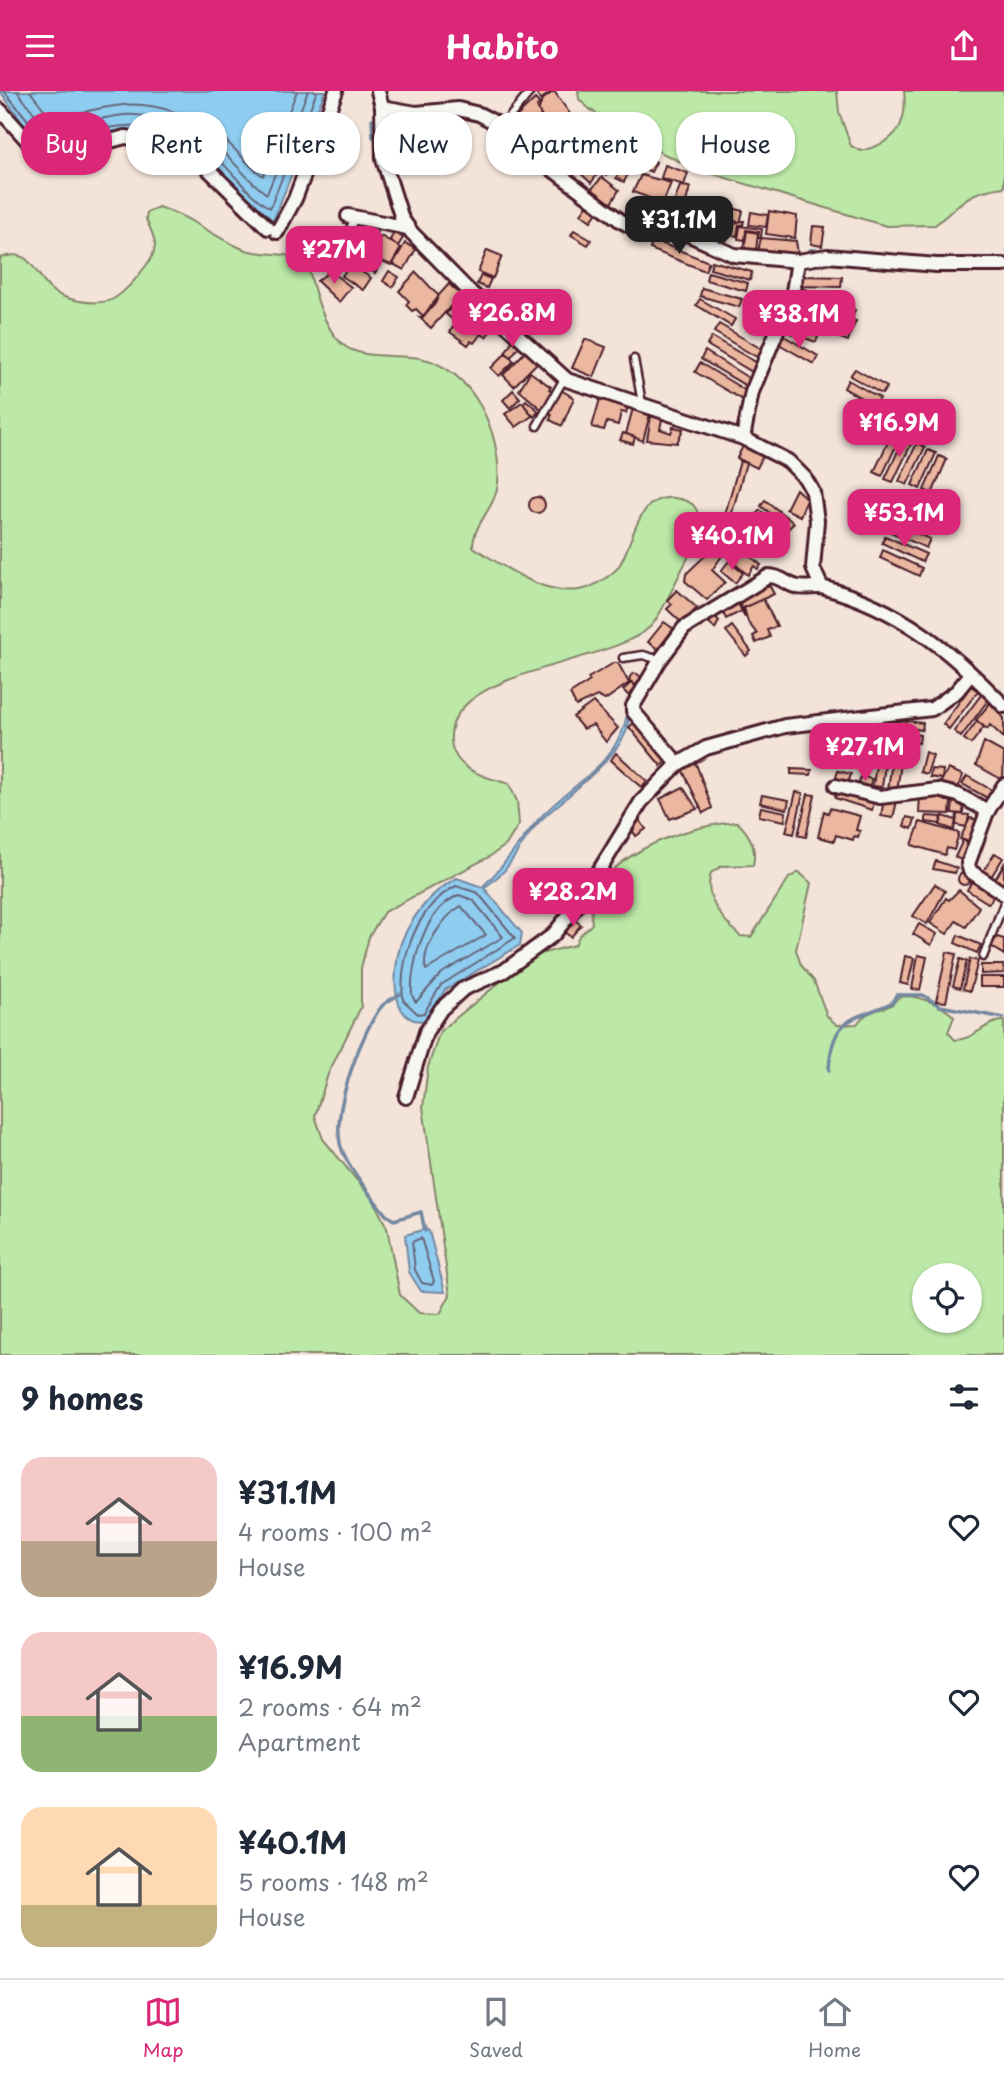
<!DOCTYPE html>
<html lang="en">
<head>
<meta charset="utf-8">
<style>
	body { margin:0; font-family:"Playpen Sans",sans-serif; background:#f6f6f7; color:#1f2937; height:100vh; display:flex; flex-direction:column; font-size:26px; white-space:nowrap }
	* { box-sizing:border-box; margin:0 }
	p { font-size:23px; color:#747a83 }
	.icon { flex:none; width:38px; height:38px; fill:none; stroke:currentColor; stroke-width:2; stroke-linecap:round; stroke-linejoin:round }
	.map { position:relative; height:1264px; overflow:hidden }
	.sheet { display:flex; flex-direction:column; background:#fff; flex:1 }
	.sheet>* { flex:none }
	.banner { position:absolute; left:21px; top:21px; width:962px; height:63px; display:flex; gap:14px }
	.controls { position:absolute; left:912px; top:1172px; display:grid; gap:14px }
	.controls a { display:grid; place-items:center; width:70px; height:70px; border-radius:50%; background:#fff; box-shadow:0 2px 5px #0004; font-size:35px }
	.price { position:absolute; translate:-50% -60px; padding:0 16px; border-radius:14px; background:#db2777; color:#fff; font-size:23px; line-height:46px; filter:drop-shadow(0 2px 4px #0008) }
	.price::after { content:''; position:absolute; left:50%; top:42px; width:21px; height:16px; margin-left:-10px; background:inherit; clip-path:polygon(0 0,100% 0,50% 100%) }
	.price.on { background:#222; color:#fff }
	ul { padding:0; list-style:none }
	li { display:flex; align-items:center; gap:21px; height:175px; padding:0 21px }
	li span { display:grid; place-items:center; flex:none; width:196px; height:140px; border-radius:21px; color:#555 }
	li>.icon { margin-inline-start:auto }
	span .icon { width:84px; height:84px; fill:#fffc; stroke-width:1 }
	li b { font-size:30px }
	h2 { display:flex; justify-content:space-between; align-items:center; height:84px; padding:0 21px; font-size:30px }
	.pill { padding:0 24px; border-radius:28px; background:#fff; box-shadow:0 2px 5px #0004; font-size:24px; line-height:63px }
	.pill.on { background:#db2777; color:#fff }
	header { display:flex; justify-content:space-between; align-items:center; height:91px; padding:0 21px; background:#db2777; color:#fff; font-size:32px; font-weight:700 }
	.tab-bar { display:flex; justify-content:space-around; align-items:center; height:98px; border-top:2px solid #e0e1e3; background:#fff; font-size:19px; color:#747a83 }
	.tab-bar a { display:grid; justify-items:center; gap:4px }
	.tab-bar .on { color:#db2777 }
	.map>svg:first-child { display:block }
</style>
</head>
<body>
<header><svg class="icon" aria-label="menu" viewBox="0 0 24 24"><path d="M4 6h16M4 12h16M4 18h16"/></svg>Habito<svg class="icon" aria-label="share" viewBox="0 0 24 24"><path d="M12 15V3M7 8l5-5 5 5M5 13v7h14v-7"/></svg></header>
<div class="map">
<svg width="1004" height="1264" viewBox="0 0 1004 1264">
	<rect width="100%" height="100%" fill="#f3e3d9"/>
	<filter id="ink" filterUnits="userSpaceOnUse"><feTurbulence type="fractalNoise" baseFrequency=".0143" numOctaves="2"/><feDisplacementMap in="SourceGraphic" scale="14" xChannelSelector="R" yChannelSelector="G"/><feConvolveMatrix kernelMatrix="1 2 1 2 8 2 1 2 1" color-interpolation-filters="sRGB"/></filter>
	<g filter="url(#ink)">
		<!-- green -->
		<g fill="#bce9a7" stroke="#838469" stroke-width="2" fill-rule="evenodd">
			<path d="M578,0h259l2,21 12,34 10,5c35,-9 47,-25 43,-60h100v96c-40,5 -41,16 -69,38l-49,1 -193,-58 -54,-26 -16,-23c-24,-4 -26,-1 -44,-20z"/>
			<path d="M158,116c33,9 58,32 88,43 22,7 46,-1 62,16 6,24 15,61 34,78 18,16 55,10 78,14 53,11 82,75 78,125 -2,25 -25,40 -25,64 31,19 72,51 111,42 9,-2 30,-15 35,-23 15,-23 17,-72 55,-68 7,1 16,3 20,8 13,16 1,39 -7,54 -9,15 -25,55 -36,66 -40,40 -205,42 -200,114 2,30 34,37 58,44l8,17 2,23 -13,21 -17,12 -105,55 -15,25 -8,31v39l-33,67 -13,42 8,23 51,62 13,27 13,67 19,18 21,1 10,-19 -27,-188 5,-40 12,-36 92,-75 43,-11 4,-9 13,-12c-10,-65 94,-99 145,-102 13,12 20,26 16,43l-31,1 -11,7c-8,25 12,47 29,63l11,1 38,-59 10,-6 12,11 -15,67 5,15 13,16 13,35 10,9 20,-1c9,-13 17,-12 32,-18 6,-2 6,-8 11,-9 15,-4 45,9 54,20l-6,15 7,8c19,0 32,-20 49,-19v334h-1004v-1097c8,-3 18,-5 26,1 9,7 15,21 23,29 13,13 50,19 66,10 12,-8 22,-20 30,-31 16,-20 10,-28 1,-48l1,-7zM924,1185h46v45h-46z"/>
		</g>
		<!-- water -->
		<g fill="#8fcdf0" stroke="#7387a1" stroke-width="2">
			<polygon points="0,0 325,0 273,130 199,62 149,41 126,40 68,51 37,51"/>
			<path d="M627,624c12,29 -65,84 -85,104 -16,15 -24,35 -38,52 -6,6 -14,12 -20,17l38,45 -2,12 -75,45 -17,30c-42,9 -35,-59 -25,-82 11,-24 30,-48 54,-60l25,9c23,-20 36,-44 56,-67 30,-34 80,-55 89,-105z"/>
			<polygon points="426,1138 429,1140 445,1201 421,1200 409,1181 405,1144"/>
		</g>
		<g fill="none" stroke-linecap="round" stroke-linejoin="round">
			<!-- shore -->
			<g stroke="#66657a" stroke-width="2">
				<path d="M4,0l36,44c64,2 99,-29 163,11 25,17 41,47 67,62l47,-117"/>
				<path d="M17,0l27,35c28,1 52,-8 80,-11 27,-2 60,10 83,24 23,14 37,40 60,55l41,-103"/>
				<path d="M30,0l19,25c26,0 49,-9 74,-11 33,-3 76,12 101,34 13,11 24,27 39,37l34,-85"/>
				<path d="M456,795l22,7 37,45 -74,47 -17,28 -6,1 -15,-14c-4,-42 14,-94 53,-114z"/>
				<path d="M459,804l14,5 30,37 -61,36 -26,29c-6,-6 -4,-13 -4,-21 3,-31 16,-73 47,-86z"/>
				<path d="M461,815l25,29 -60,35c-6,-21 18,-54 35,-64z"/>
				<polygon points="421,1147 434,1190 432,1194 422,1192 415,1179 412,1151"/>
			</g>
			<!-- stream -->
			<g stroke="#7387a1" stroke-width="3.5">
				<polyline points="372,28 373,46"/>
				<polyline points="512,32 520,40"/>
				<polyline points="660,133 666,133"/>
				<polyline points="728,154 732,155"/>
				<polyline points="810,159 834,159"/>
				<path d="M400,903c-6,4 -13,7 -18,12 -21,26 -49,104 -42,137 4,20 33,55 46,72l8,5 27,-8 4,19"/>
				<path d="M829,979c3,-56 25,-49 64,-68l3,-7h27l17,11 64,12"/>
			</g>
		</g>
		<!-- building -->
		<g fill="#ecb7a0" stroke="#4a1f2b" stroke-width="2">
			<polygon points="535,0 553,0 540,9"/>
			<polygon points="554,0 577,33 558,46 538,21 542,9"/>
			<polygon points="535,8 540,13 537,15 541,25 522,40 512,30"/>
			<polygon points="393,27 403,31 397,45 387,40"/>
			<circle cx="534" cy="44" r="7"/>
			<circle cx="542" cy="52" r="7"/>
			<polygon points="593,57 614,72 606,84 599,81 591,92 577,79"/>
			<polygon points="563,60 578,71 570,82 555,72"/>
			<polygon points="626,66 634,71 624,91 616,87"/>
			<polygon points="648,67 656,71 651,81 643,77"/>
			<polygon points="665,74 688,82 684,94 661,87"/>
			<polygon points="641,84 671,92 663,112 633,101"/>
			<polygon points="602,86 619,99 610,114 590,100"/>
			<polygon points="680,95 690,96 683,122 676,119 678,113 674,112"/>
			<polygon points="656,110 682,122 678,136 650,125"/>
			<polygon points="711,111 743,120 740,132 735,130 731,134 727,149 716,146 719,136 705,132"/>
			<polygon points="588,113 598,120 591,130 581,123"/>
			<polygon points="769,120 797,125 795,147 766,143"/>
			<polygon points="751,121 768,124 766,136 749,134"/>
			<polygon points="685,122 696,127 691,138 681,133"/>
			<polygon points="696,124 705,128 701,137 694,133"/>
			<polygon points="358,128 378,140 372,149 354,137"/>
			<polygon points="741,130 744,130 743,134 739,134 737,145 731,144 732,135"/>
			<polygon points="740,135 762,138 761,147 758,147 759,141 746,139 745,149 738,148"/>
			<polygon points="813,135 825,136 822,155 811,153"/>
			<polygon points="574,139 591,149 588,154 571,144"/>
			<polygon points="747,140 758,142 756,160 744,158"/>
			<polygon points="394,141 403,147 398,155 390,149"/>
			<polygon points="381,145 401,157 391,174 382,170 375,182 350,167 360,151 373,157"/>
			<polygon points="761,147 796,150 798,163 758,160"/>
			<polygon points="653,149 709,171 705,180 650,158"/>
			<polygon points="405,152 416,158 404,179 393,173"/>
			<polygon points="487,159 502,165 493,187 478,181"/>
			<polygon points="333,169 339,172 334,182 328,179"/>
			<polygon points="712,170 752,181 750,189 710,178"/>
			<polygon points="350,173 371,187 363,199 342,185"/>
			<polygon points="330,180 351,196 339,211 317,190"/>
			<polygon points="389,180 399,186 392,196 383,190"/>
			<polygon points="416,181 439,205 423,225 416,218 412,220 406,214 409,210 399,200"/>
			<polygon points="708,181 748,192 746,200 706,189"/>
			<polygon points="481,184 491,188 487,197 477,193"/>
			<polygon points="801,185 842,186 841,196 800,195"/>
			<polygon points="449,193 461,204 431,237 419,226 423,226 435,213 439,204"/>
			<polygon points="799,196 838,210 835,217 797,204"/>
			<polygon points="702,197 742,208 739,216 700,205"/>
			<polygon points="462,205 469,212 463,218 455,212"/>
			<polygon points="796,207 856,230 852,239 792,216"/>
			<polygon points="700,208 735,228 731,235 696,214"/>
			<polygon points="454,212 463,219 454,230 446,223"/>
			<polygon points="840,213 855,219 852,227 837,221"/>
			<polygon points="792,219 851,241 848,250 789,228"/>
			<polygon points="459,226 471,230 473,227 479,230 474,238 481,243 474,252 471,250 468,254 450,241"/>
			<polygon points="481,228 493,236 486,246 474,238"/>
			<polygon points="787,232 819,243 816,251 784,240"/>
			<polygon points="719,233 765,260 760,268 714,241"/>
			<polygon points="784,245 818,265 814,273 779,253"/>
			<polygon points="712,246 759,273 754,282 707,254"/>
			<polygon points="585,248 606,256 594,286 572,277"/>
			<polygon points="512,250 519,255 511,266 506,262 504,264"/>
			<polygon points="705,260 752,289 748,296 701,268"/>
			<polygon points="525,261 537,272 514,295 503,284"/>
			<polygon points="506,262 514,270 499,285 491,277"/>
			<polygon points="700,272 748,301 743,309 695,281"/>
			<polygon points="855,278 887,296 882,303 850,285"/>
			<polygon points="530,281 551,296 549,298 554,302 541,318 519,299"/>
			<polygon points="848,289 880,307 875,315 844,297"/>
			<polygon points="513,299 520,307 510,317 503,309"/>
			<polygon points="561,299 574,307 562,335 550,329 552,323 549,322"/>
			<polygon points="600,308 628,315 626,322 621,321 618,334 607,331 604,339 592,336"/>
			<polygon points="526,309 539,320 534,326 523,313"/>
			<polygon points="522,311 532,325 516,336 505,323"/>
			<polygon points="633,317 650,323 643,350 626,343"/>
			<polygon points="651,325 662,328 660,338 671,342 673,336 683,338 677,352 647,349"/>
			<polygon points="894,338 902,342 882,385 874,381"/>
			<polygon points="623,342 635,346 633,353 620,349"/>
			<polygon points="905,345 913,349 893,391 885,388"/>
			<polygon points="917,352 925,356 907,394 899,390"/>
			<polygon points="743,355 763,365 757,377 737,367"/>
			<polygon points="928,359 936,362 920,398 912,394"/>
			<polygon points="939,365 947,368 932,403 924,399"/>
			<polygon points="740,370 746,372 730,429 724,427"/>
			<polygon points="796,398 807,408 800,425 786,418"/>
			<circle cx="537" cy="414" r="8"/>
			<polygon points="765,409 794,432 789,437 761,415"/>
			<polygon points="760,419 787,440 783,445 756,424"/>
			<polygon points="722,428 744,444 731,464 716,457 718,455 713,450"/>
			<polygon points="888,430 930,448 926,457 884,438"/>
			<polygon points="885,445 926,463 922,471 882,452"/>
			<polygon points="713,457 722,465 712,479 725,491 707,509 685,490 686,483"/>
			<polygon points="743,459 761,474 758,478 754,475 748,484 735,473"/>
			<polygon points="883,459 922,477 919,485 880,467"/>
			<polygon points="729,470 743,482 735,492 721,480"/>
			<polygon points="767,490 774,503 743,517 746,524 744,525 738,506"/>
			<polygon points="677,499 697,517 682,532 667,518 672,513 667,509"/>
			<polygon points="763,508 777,535 767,539 770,546 756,552 753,545 757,543 748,531 744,517"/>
			<polygon points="736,509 742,520 726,528 721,517"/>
			<polygon points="713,523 719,530 715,538 706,528"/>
			<polygon points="664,531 674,538 658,558 648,551"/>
			<polygon points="732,535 751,560 746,565 726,540"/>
			<polygon points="614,572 618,572 629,592 605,609 597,605 576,615 570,603 590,590 588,587"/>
			<circle cx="635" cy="588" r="5.5"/>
			<polygon points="632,591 637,597 629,605 623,599"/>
			<polygon points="971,595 978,600 949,638 943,633"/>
			<polygon points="981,604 988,609 961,646 954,640"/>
			<polygon points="593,611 618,637 606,651 593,634 583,638 573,626"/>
			<polygon points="990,612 1004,627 1004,647 990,634 987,638 976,629"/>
			<polygon points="899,629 923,632 922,639 898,635"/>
			<polygon points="636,630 668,669 661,675 629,636"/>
			<polygon points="977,630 984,636 971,653 964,648"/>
			<polygon points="897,640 920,644 919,652 896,648"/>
			<polygon points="984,651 1004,662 1003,689 976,674"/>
			<polygon points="894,655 903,657 897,701 888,699"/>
			<polygon points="878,658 887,659 882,696 873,695"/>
			<polygon points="925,661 933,664 927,683 920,681"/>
			<polygon points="616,662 647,690 642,697 611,669"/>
			<polygon points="695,670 712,717 703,722 682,678"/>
			<polygon points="791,678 812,679 811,684 791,683"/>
			<polygon points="931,678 943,679 942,688 930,686"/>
			<polygon points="948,678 963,684 957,700 939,694"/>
			<polygon points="838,680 851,683 848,693 835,689"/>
			<polygon points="861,685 872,688 869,698 858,695"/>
			<polygon points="967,685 995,701 991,709 962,693"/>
			<polygon points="683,696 697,718 670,728 660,708"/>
			<polygon points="837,698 875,708 872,719 835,707"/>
			<polygon points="796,701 803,702 794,743 786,741"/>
			<polygon points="808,703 815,704 806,746 798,744"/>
			<polygon points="920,703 946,705 946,710 951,710 950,723 919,722"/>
			<polygon points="762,704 789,709 787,718 760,712"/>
			<polygon points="884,708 897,710 893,727 881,725"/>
			<polygon points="953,710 964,711 963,723 952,722"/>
			<polygon points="761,716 786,721 785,730 759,725"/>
			<polygon points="830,717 860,725 856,739 860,740 858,746 854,745 853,749 836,744 834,750 818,746 824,720 828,722"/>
			<polygon points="957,723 969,724 967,736 956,734"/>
			<polygon points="926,725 942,726 940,733 926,731"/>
			<polygon points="943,725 956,729 954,739 940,734"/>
			<polygon points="907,726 915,728 912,738 904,735"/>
			<polygon points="638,727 646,738 636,745 629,734"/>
			<polygon points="970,727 981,730 974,752 960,748"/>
			<polygon points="920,731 959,742 954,759 947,757 945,764 912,754"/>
			<polygon points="963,749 973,753 965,771 955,766"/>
			<polygon points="995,762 1003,767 989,789 981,784"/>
			<polygon points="936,770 957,777 955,782 933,778"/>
			<polygon points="1004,773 1004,792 1001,797 993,792"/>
			<circle cx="964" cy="788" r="6"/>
			<polygon points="974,787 995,800 991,810 988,812 967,799"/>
			<polygon points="935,793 945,800 927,833 913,825"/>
			<polygon points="959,799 979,816 966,836 956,830 947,843 930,832 946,807 949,809"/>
			<polygon points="574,828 581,834 571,846 564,841"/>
			<polygon points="919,833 937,843 931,854 913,843"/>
			<polygon points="958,844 981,854 977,862 955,852"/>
			<polygon points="997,846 1004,848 1004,864 991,855"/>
			<polygon points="947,861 956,863 946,911 936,910"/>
			<polygon points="918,864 927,866 920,899 912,898"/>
			<polygon points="905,865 914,867 908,894 900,892"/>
			<polygon points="960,868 967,870 960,897 953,895"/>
			<polygon points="970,868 978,870 970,900 963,898"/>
			<polygon points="981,874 1003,874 1004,882 981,883"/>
			<rect x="980" y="886" width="24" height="10"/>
		</g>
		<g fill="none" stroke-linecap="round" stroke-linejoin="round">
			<!-- service casing -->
			<g stroke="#4a1f2b" stroke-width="11">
				<g id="service">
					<polyline points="502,35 531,0"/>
					<polyline points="340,162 355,126"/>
					<polyline points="634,268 642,312"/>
					<polyline points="537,335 565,286"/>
					<polyline points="623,567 643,564 660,569"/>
					<polyline points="983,866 1004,812"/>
				</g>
			</g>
			<!-- minor casing -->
			<g stroke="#4a1f2b" stroke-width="18">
				<g id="minor">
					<polyline points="378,0 382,16 383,68 402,128 412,142 468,199 567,289 743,347 788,370 805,387 813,401 817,430 813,477 821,495"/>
					<polyline points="382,16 416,22 458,18 479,23 511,40 536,66 621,130 638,139 687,143 734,164 798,170 827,165 937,174 1004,174"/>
					<polyline points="0,19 35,58 78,59 125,46 151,49 190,64 203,73 268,137"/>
					<polyline points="348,125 408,137"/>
					<polyline points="277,141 295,108 336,0"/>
					<polyline points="743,347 752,301 793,201 798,170"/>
					<path d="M678,673l-45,-53v-5l27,-46 24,-32 85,-52c12,0 18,9 29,11 10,2 19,-2 27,1 76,21 125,62 179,118"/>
					<polyline points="1004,694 987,721 968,773 970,780 1004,803"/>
					<polyline points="836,695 880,706 938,699 958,704 988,720"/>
					<polyline points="406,1006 426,941 441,918 463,898 504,880 553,844 582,808 641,711 678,673 706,657 785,635 932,618 957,600 970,584"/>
				</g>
			</g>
			<!-- service -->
			<use href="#service" stroke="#f6f6f2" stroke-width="6"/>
			<!-- minor -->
			<use href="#minor" stroke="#f6f6f2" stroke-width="12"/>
		</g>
	</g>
</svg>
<div class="controls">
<a><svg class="icon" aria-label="locate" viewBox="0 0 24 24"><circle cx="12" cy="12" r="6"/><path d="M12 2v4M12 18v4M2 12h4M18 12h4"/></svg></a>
</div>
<b class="price on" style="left:679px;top:165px">¥31.1M</b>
<b class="price" style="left:334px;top:195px">¥27M</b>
<b class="price" style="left:512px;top:258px">¥26.8M</b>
<b class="price" style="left:799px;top:259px">¥38.1M</b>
<b class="price" style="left:899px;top:368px">¥16.9M</b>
<b class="price" style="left:904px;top:458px">¥53.1M</b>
<b class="price" style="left:732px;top:481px">¥40.1M</b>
<b class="price" style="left:865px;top:692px">¥27.1M</b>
<b class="price" style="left:573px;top:837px">¥28.2M</b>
<div class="banner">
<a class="pill on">Buy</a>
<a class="pill">Rent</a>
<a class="pill">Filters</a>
<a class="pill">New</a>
<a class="pill">Apartment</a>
<a class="pill">House</a>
</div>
</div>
<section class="sheet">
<h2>9 homes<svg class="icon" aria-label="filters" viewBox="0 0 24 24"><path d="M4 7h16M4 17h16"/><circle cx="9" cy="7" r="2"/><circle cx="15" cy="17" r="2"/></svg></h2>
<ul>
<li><span style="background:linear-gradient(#f6c9c9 60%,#b9a48a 0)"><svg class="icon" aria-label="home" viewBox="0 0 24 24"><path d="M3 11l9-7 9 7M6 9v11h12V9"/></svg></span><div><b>¥31.1M</b><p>4 rooms · 100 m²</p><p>House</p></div><svg class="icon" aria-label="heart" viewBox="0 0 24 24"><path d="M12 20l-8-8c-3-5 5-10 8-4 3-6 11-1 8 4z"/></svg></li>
<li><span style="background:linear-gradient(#f6c9c9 60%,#8fb573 0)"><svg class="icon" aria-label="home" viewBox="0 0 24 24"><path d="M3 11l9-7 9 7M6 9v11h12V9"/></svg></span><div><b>¥16.9M</b><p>2 rooms · 64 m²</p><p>Apartment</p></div><svg class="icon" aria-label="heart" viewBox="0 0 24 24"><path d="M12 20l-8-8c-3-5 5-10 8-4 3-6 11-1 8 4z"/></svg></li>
<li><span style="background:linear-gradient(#ffd9b3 70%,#c2b280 0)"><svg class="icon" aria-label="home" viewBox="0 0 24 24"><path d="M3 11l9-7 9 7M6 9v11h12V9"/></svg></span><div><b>¥40.1M</b><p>5 rooms · 148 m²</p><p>House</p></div><svg class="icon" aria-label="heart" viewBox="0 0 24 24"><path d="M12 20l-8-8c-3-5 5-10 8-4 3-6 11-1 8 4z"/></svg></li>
</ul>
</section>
<nav class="tab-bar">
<a class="on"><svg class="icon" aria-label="map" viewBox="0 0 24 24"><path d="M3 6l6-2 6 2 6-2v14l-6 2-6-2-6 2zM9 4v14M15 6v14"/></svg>Map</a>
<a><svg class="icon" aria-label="saved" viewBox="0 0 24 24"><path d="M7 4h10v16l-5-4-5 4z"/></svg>Saved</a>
<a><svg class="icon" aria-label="home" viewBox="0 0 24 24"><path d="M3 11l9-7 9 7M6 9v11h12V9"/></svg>Home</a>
</nav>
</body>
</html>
